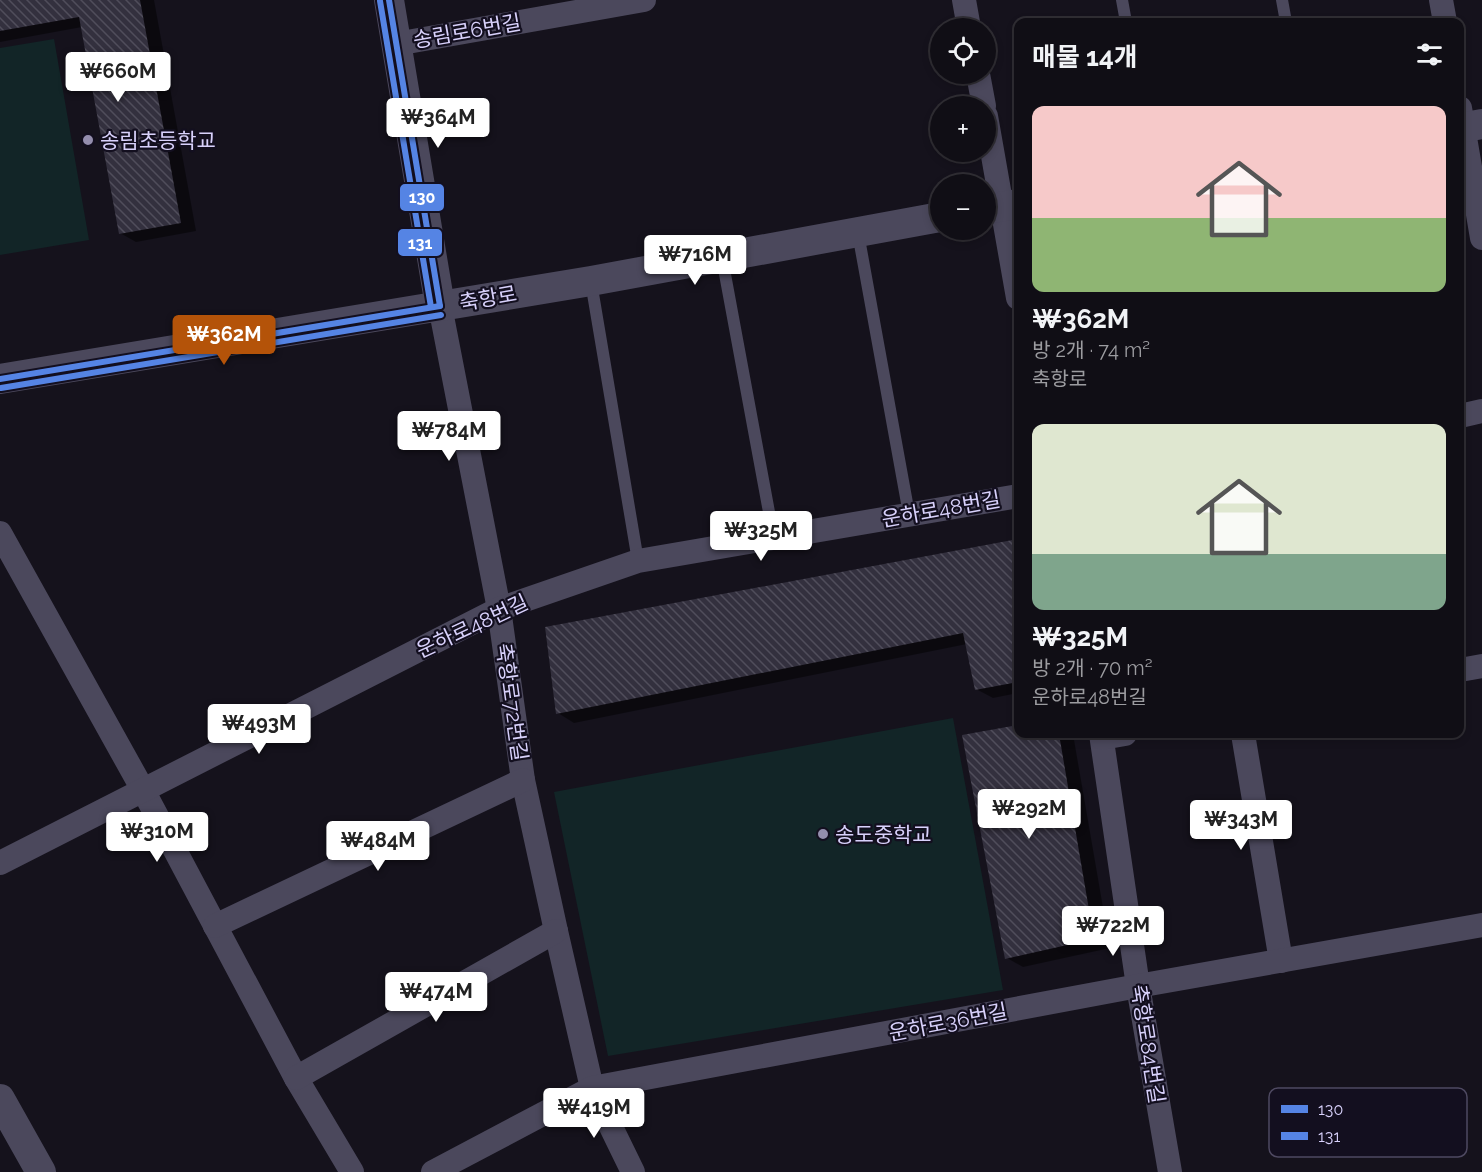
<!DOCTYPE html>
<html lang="ko">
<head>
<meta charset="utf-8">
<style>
	body { margin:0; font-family:Raleway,"Noto Sans KR",sans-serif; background:#19171e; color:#f1f3f6; height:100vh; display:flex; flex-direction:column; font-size:22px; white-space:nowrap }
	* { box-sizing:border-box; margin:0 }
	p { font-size:20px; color:#9c9ca0 }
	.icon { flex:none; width:33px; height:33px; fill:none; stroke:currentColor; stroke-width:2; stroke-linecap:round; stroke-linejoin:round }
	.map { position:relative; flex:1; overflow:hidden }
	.sheet { position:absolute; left:1014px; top:18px; width:450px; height:720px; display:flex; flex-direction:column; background:#100e15; border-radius:12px; box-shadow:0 3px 9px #0003,0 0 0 2px #302e34 }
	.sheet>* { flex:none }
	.buttons { position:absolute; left:930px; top:18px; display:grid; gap:12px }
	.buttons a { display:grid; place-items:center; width:66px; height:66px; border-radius:50%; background:#100e15; box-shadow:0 3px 9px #0003,0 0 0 2px #302e34; font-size:30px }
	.price { position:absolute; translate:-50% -51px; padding:0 14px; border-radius:6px; background:#fff; color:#222; font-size:20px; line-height:39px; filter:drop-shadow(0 2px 3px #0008) }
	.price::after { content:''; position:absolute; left:50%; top:36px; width:18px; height:14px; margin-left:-9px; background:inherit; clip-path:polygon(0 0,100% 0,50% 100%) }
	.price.current { background:#b45309; color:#fff }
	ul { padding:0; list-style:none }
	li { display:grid; align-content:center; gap:12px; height:318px; padding:0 18px }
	li span { display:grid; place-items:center; height:186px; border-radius:12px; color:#555 }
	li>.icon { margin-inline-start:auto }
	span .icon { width:108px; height:108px; fill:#fffc; stroke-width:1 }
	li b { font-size:26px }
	h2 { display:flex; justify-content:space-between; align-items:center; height:72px; padding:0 18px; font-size:26px }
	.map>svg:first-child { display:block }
</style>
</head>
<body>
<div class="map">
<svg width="1482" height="1172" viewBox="0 0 1482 1172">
	<defs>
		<pattern id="building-back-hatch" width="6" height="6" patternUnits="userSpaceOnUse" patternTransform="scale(1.5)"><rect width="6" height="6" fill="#33303e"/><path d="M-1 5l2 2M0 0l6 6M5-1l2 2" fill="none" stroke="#504d5b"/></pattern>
	</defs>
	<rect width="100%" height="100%" fill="#15121c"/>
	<!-- garden -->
	<g fill="#122527">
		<polygon points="54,39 89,240 0,255 0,48"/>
		<polygon points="953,718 1003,990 608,1056 554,792"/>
	</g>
	<!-- shadow -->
	<g fill="#0007">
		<polygon points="0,0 154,0 196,231 136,242 120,233 82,27 0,42"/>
		<polygon points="1018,540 1018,693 993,698 976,689 967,644 574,723 558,713 547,629"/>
		<polygon points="1018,727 1018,734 1073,734 1110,948 1023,967 1007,958 964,737"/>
	</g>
	<!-- building -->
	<g fill="url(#building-back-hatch)">
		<polygon points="0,0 140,0 181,223 119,234 79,17 0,31"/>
		<polygon points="1018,539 1018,682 975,690 963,633 556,714 545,627"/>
		<polygon points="1018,725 1018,734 1059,734 1094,939 1005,959 962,735"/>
	</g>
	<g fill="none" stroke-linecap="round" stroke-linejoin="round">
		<!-- service -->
		<g stroke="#4b485c" stroke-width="12">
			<polyline points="1122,0 1126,22"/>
			<polyline points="1282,0 1286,22"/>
			<polyline points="858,233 909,514"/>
			<polyline points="722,258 774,539"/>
			<polyline points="591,282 638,561"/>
		</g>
		<!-- minor -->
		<g stroke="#4b485c" stroke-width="24">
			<polyline points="964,0 969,28"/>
			<polyline points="1441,0 1445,22"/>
			<polyline points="396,44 644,0"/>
			<polyline points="978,74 984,106"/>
			<polyline points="1460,108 1482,238"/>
			<polyline points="986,116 1018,298"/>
			<polyline points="440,306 499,609 523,780 556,931 592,1088 633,1172"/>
			<polyline points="1460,416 1482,411"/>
			<polyline points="0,533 143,790 296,1078 352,1172"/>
			<polyline points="1460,670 1482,666"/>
			<polyline points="1101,734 1138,986 1170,1172"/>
			<polyline points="1243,734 1281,961"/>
			<polyline points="1102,738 1125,734"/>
			<polyline points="0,863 499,609 638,561 1018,496"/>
			<polyline points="215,926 523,780"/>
			<polyline points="296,1078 556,931"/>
			<polyline points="433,1172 592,1088 1138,986 1482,925"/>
		</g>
		<!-- tertiary -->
		<g stroke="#4b485c" stroke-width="30">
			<polyline points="389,0 440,306"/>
			<polyline points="1460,128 1482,124"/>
			<polyline points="986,209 1018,204"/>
			<polyline points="0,379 591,281 940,217"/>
			<polyline points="0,1099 41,1172"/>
		</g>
		<!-- bus-1 casing -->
		<g stroke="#130f1f" stroke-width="10">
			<g id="bus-1">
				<polyline points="389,0 440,306"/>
				<polyline points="0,379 440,306"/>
			</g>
		</g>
		<!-- bus-2 casing -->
		<g stroke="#130f1f" stroke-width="10">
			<g id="bus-2">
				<polyline points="380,1 431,307"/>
				<polyline points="1,388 441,315"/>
			</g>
		</g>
		<!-- bus-1 -->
		<use href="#bus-1" stroke="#5584e4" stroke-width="6"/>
		<!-- bus-2 -->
		<use href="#bus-2" stroke="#5584e4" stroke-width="6"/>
	</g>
	<!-- markers -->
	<g fill="#948ead" stroke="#130f1f" stroke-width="2">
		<circle cx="88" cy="140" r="6"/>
		<circle cx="823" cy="834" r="6"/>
	</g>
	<g text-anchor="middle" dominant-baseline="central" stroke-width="4.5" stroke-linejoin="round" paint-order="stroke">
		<!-- street labels -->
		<g font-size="21" fill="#d8d1fb" stroke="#130f1f">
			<text transform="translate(467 31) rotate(-10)">송림로6번길</text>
			<text transform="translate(488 298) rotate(-10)">축항로</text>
			<text transform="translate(941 509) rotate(-10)">운하로48번길</text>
			<text transform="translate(472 626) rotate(-25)">운하로48번길</text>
			<text transform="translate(512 702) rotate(82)">축항로72번길</text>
			<text transform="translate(948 1022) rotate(-11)">운하로36번길</text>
			<text transform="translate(1148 1044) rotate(81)">축항로84번길</text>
		</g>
		<!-- poi labels -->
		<g font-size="21" fill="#d8d1fb" stroke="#130f1f" text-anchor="start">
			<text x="100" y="140">송림초등학교</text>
			<text x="835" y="834">송도중학교</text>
		</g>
	</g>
	<!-- legend -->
	<rect x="1269" y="1088" width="198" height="69" rx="9" fill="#130f1f" stroke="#4e4961" stroke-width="1.5"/>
	<rect x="1281" y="1105" width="27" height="8" fill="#5584e4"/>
	<rect x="1281" y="1132" width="27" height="8" fill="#5584e4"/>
	<g font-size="16" fill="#d8d1fb">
		<text x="1318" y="1115">130</text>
		<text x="1318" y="1142">131</text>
	</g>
	<g stroke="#130f1f" stroke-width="2">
		<rect x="399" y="183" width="46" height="29" rx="6" fill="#5584e4"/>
		<rect x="397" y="228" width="46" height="29" rx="6" fill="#5584e4"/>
	</g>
	<g font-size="16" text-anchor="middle" font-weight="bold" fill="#fff">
		<text x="422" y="203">130</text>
		<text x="420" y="249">131</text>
	</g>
</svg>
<div class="buttons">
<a><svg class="icon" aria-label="locate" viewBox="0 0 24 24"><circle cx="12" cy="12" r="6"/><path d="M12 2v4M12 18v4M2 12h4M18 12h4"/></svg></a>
<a>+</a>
<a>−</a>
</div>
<b class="price" style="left:118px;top:103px">₩660M</b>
<b class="price" style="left:438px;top:149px">₩364M</b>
<b class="price" style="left:695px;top:286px">₩716M</b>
<b class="price current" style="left:224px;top:366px">₩362M</b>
<b class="price" style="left:449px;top:462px">₩784M</b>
<b class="price" style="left:761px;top:562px">₩325M</b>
<b class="price" style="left:259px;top:755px">₩493M</b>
<b class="price" style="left:1029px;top:840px">₩292M</b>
<b class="price" style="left:1241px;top:851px">₩343M</b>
<b class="price" style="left:157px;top:863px">₩310M</b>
<b class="price" style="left:378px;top:872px">₩484M</b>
<b class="price" style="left:1113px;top:957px">₩722M</b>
<b class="price" style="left:436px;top:1023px">₩474M</b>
<b class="price" style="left:594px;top:1139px">₩419M</b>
<section class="sheet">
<h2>매물 14개<svg class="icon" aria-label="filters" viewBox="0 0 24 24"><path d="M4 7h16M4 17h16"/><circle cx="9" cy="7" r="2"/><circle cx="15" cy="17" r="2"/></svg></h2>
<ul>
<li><span style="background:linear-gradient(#f6c9c9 60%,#8fb573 0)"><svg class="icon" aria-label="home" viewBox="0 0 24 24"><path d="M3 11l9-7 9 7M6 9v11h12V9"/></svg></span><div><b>₩362M</b><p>방 2개 · 74 m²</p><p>축항로</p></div></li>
<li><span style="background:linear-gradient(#dfe7d0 70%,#7fa58c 0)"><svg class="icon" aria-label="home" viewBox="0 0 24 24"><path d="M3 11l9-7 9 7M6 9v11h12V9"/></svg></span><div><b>₩325M</b><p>방 2개 · 70 m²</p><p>운하로48번길</p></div></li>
</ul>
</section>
</div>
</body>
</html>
